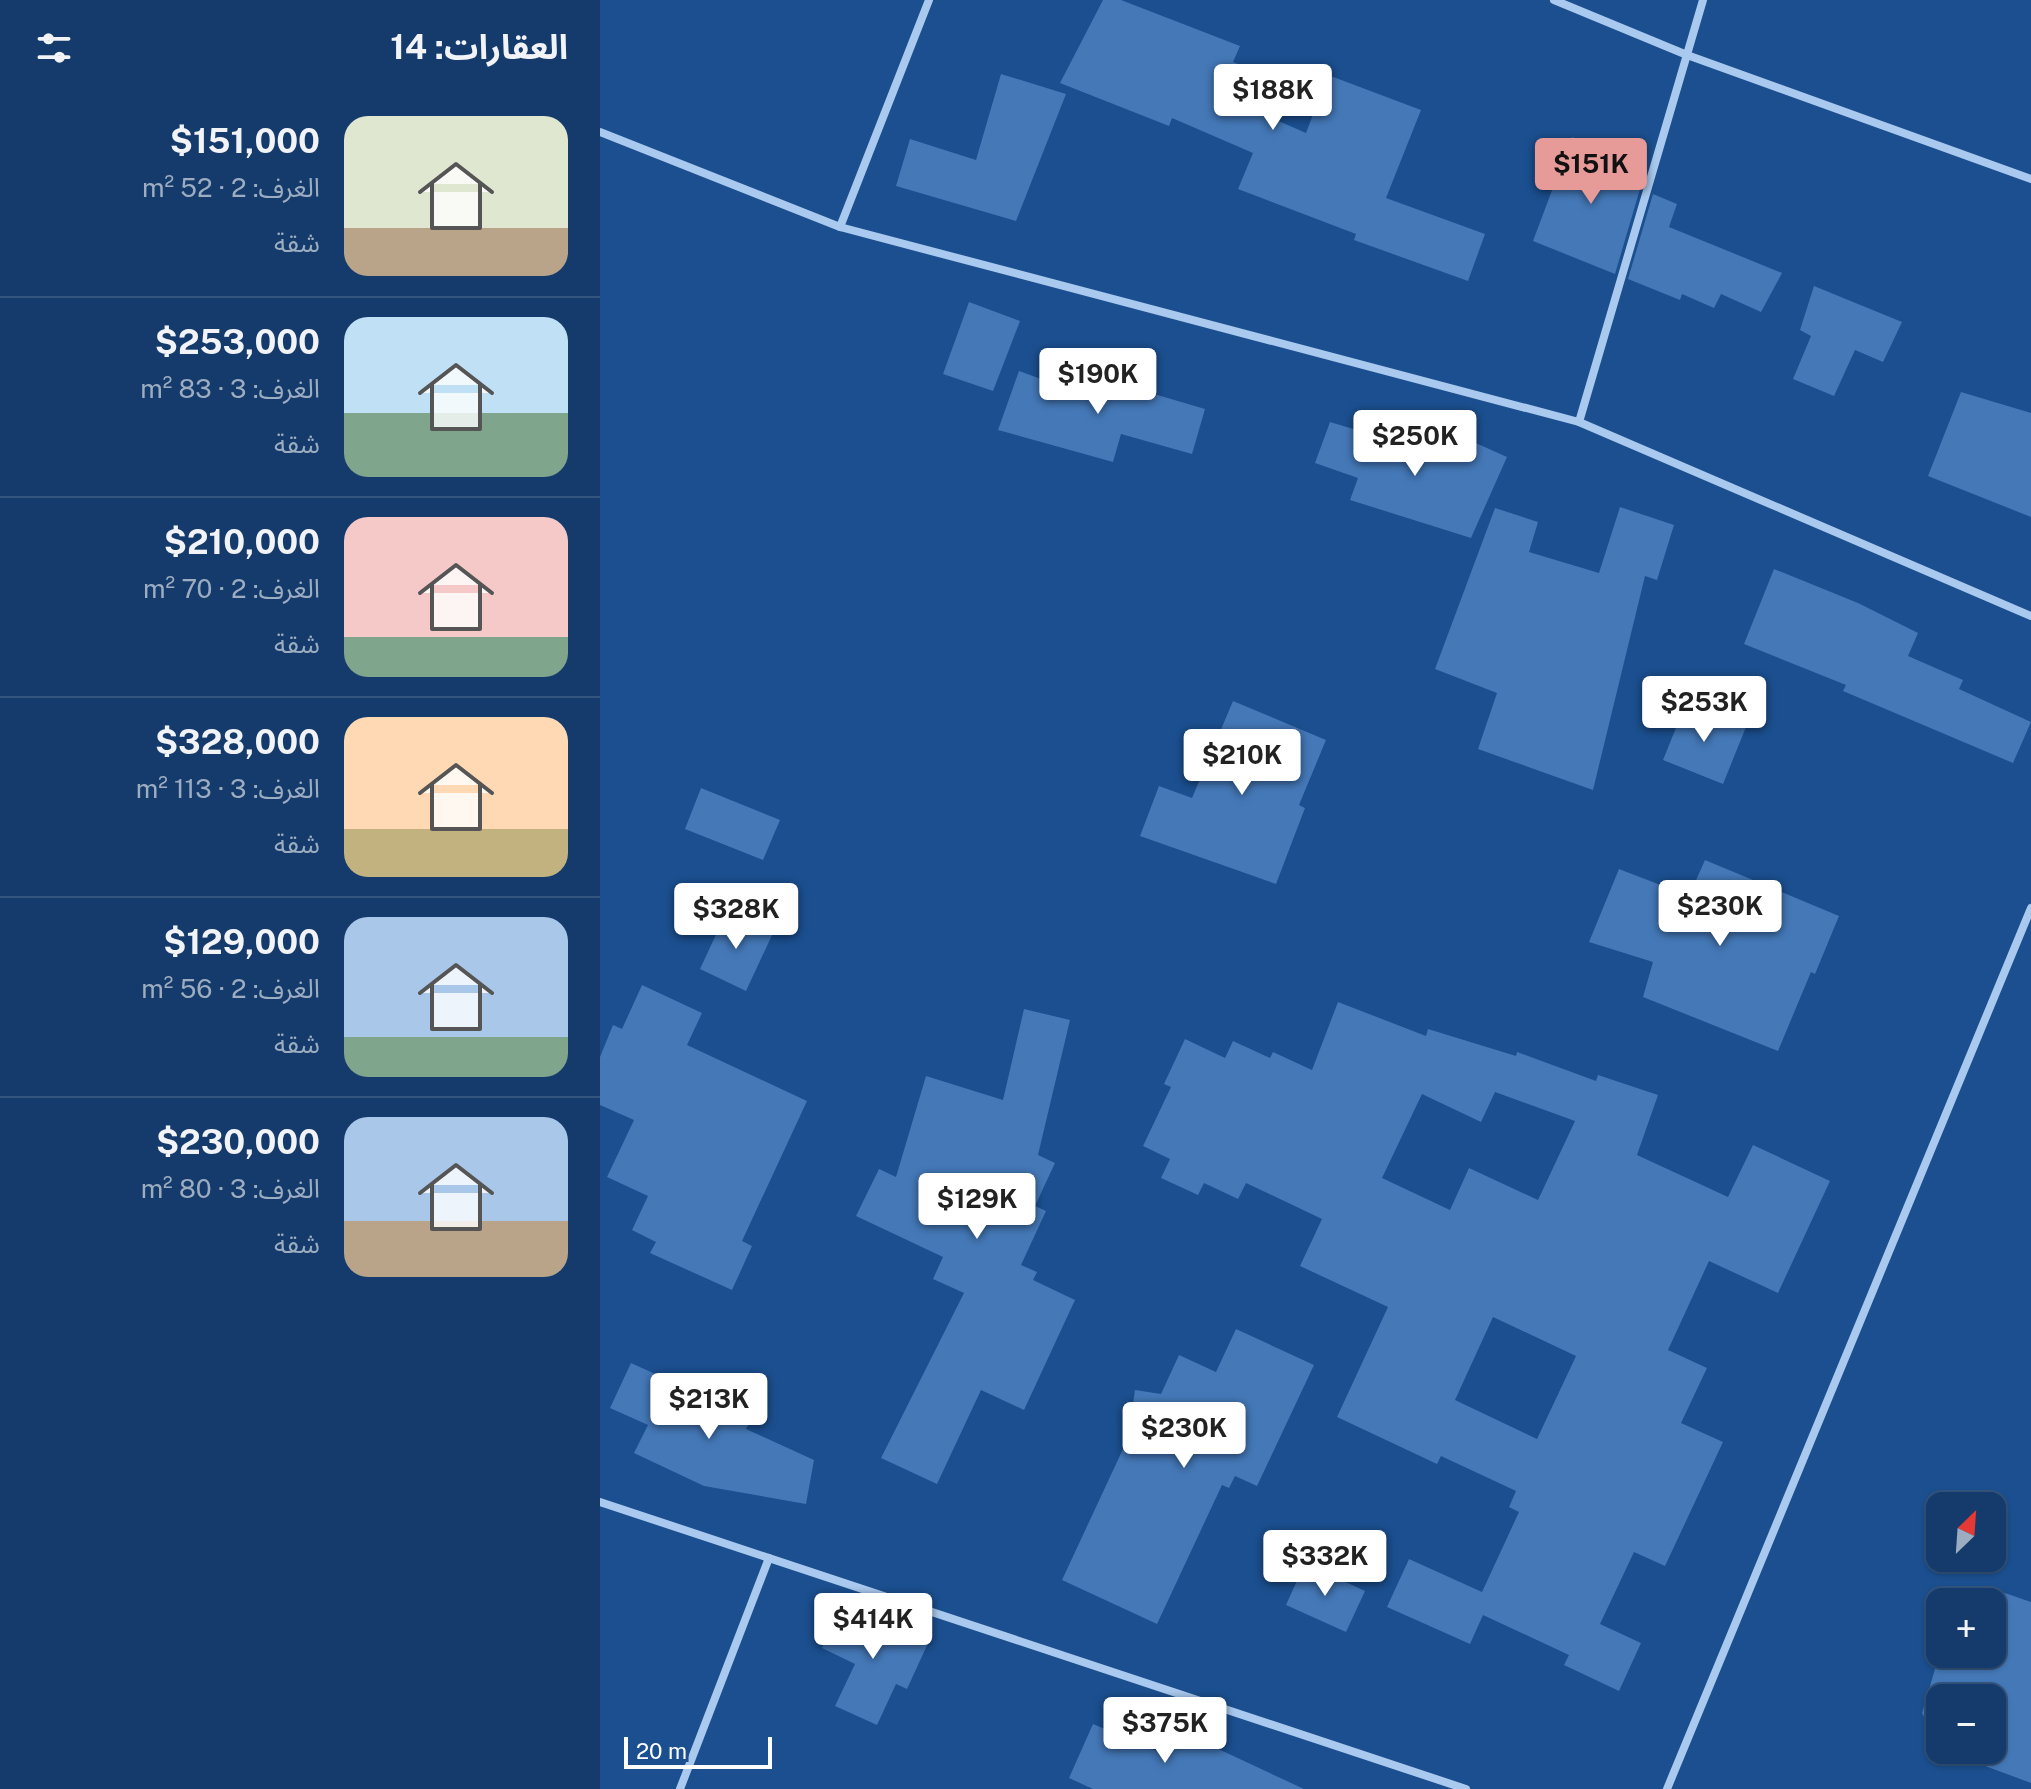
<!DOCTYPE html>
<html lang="ar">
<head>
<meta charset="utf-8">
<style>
	body { margin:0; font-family:"Public Sans","Noto Sans Arabic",sans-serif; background:#1d4271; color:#f1f3f6; direction:rtl; height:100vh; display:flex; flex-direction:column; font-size:30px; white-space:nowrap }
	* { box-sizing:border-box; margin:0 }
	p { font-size:26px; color:#9dadc1 }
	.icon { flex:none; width:44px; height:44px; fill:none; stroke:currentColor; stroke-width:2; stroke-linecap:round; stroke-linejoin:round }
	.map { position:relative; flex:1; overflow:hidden; direction:ltr }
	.details { display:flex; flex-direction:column; background:#143b6b; width:600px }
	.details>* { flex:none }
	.needle { width:52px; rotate:25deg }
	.controls { position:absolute; left:1326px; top:1492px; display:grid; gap:16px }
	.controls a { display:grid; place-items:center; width:80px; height:80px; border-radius:16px; background:#143b6b; box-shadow:0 2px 6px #0004,0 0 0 2px #33557e; font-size:40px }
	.scale { position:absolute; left:24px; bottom:20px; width:148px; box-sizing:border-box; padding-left:8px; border:4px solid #fff; border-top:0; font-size:22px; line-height:28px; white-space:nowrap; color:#fff; -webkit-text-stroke:6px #1b4f8f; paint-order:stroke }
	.price { position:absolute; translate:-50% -68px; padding:0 18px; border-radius:8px; background:#fff; color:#222; font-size:26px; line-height:52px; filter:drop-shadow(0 2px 4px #0008) }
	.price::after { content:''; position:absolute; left:50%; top:48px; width:24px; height:18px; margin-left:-12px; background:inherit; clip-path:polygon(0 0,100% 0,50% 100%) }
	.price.active { background:#e69b98; color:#111 }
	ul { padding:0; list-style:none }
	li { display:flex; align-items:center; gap:24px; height:200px; padding:0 32px }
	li+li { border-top:2px solid #33557e }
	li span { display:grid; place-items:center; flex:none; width:224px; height:160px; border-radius:24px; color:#555 }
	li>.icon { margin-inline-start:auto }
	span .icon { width:96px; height:96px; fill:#fffc; stroke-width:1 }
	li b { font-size:34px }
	h2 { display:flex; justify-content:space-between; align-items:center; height:96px; padding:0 32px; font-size:34px }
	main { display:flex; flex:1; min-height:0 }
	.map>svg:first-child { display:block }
</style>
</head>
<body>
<main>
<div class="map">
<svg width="1431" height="1789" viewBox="0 0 1431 1789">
	<rect width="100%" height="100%" fill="#1b4f8f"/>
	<!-- building -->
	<g fill="#4478b7" fill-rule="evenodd">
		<polygon points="503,0 521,0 640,46 633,62 645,67 631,100 706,133 728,75 821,110 786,198 885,234 868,281 754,240 756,234 638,189 653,153 572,118 569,126 460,83"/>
		<polygon points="401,74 466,94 416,221 296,186 310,139 376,160"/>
		<polygon points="972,137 1042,164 1036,187 1040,189 1015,274 933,241"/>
		<polygon points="1053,194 1077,204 1069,227 1182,273 1161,312 1121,294 1114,308 1082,294 1080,300 1028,279"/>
		<polygon points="1214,286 1302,322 1283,362 1255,350 1234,396 1193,379 1211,336 1200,330"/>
		<polygon points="369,302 420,321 393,391 343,374"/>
		<polygon points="419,371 480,393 486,374 605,409 592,454 521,434 513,462 398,430"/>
		<polygon points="1361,392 1431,413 1431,517 1328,476"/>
		<polygon points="730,422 860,461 869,440 907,457 871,538 750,500 758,478 715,463"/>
		<polygon points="1020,507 1074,525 1057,580 1045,576 993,790 878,749 897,693 835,669 895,508 938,522 929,552 999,573"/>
		<polygon points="1174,569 1258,603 1318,633 1308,656 1363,680 1359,689 1431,722 1413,763 1243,691 1246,685 1144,644"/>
		<polygon points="633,701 726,740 699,805 705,808 676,884 540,836 559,786 592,798"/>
		<polygon points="1086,703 1146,727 1123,784 1063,760"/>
		<polygon points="101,788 180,820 163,860 85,829"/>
		<polygon points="1105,860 1239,916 1215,974 1211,972 1178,1051 1043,997 1053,962 989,942 1019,869 1089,896"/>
		<polygon points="127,911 173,933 146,991 100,969"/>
		<polygon points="42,985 102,1013 87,1045 207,1101 142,1241 152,1246 132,1290 50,1253 56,1242 32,1230 48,1196 7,1177 34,1120 0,1105 0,1057 13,1025 22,1029"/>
		<path d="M738,1002l88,34 2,-7 88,27 1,-4 79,29 2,-6 60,20 -21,60 91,42 25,-52 77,36 -52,112 -69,-32 -41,89 39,18 -26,55 42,19 -58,124 -31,-14 -34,72 41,19 -22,48 -55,-26 5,-10 -86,-40 -13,29 -83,-37 22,-48 73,33 37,-80 -10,-5 7,-16 -75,-35 -4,8 -100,-47 51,-110 -88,-41 22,-47 -76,-36 -8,16 -34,-16 -6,12 -37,-17 9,-19 -27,-13 28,-59 -7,-3 21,-45 40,19 8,-17 37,17 3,-6 39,18zM895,1092l80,29 -37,79 -69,-32 -19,42 -68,-32 40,-84 59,28zM893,1317l83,39 -39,83 -82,-39z"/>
		<polygon points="424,1009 470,1020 438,1155 455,1163 435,1206 446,1211 421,1265 437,1272 433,1280 475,1300 424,1410 381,1390 337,1484 281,1458 364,1293 333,1279 343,1257 256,1216 279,1169 296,1177 326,1076 403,1100"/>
		<polygon points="636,1329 714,1365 657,1486 635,1476 629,1488 622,1485 557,1624 462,1580 523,1449 526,1450 535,1390 561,1394 579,1355 616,1372"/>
		<polygon points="31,1363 152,1418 146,1429 214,1460 206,1504 104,1486 34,1453 48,1425 10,1408"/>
		<polygon points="705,1563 765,1591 746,1632 686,1605"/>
		<polygon points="1399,1591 1431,1602 1431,1783 1342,1750 1392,1750 1392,1698 1340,1698 1340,1746 1322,1713 1340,1652 1392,1654 1392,1602 1377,1602"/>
		<polygon points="240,1610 257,1618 261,1610 329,1641 307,1689 296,1684 277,1725 235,1706 255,1664 222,1648"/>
		<polygon points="493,1724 557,1751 569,1726 704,1789 493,1789 469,1778"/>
	</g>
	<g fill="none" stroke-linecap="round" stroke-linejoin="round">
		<!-- minor -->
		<g stroke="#a9c9ee" stroke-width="8">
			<polyline points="954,0 1087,55 1431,179"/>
			<polyline points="0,132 240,227 979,422 1431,616"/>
			<polyline points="240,227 329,0"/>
			<polyline points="979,422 1103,0"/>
			<polyline points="0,1502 866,1789"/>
			<polyline points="80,1789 169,1558"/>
			<polyline points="1067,1789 1431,908"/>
		</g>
	</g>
</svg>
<div class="controls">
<a><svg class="needle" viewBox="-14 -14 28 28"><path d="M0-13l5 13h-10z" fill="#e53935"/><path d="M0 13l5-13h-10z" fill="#9dadc1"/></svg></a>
<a>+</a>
<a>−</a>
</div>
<div class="scale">20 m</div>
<b class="price" style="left:673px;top:132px">$188K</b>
<b class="price active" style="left:991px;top:206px">$151K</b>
<b class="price" style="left:498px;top:416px">$190K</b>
<b class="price" style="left:815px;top:478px">$250K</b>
<b class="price" style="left:1104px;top:744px">$253K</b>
<b class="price" style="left:642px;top:797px">$210K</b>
<b class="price" style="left:1120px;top:948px">$230K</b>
<b class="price" style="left:136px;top:951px">$328K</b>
<b class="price" style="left:377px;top:1241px">$129K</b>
<b class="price" style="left:109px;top:1441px">$213K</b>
<b class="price" style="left:584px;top:1470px">$230K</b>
<b class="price" style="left:725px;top:1598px">$332K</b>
<b class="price" style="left:273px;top:1661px">$414K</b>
<b class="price" style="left:565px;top:1765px">$375K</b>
</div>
<section class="details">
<h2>العقارات: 14<svg class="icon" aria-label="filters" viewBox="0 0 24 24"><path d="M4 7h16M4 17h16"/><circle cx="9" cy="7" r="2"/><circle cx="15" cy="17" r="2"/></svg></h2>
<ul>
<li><span style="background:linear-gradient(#dfe7d0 70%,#b9a48a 0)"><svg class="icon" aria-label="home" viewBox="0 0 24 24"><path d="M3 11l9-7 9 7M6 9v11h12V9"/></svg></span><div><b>$151,000</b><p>الغرف: 2 · 52 m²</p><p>شقة</p></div></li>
<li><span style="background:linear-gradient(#bfe0f5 60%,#7fa58c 0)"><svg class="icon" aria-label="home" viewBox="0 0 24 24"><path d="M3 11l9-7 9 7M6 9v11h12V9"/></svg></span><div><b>$253,000</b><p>الغرف: 3 · 83 m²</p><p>شقة</p></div></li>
<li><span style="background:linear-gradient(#f6c9c9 75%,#7fa58c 0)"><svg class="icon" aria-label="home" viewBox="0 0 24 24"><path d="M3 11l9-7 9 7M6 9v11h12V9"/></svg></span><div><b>$210,000</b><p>الغرف: 2 · 70 m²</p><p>شقة</p></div></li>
<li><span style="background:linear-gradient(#ffd9b3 70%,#c2b280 0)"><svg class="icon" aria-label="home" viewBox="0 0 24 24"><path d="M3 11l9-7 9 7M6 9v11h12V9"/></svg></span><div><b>$328,000</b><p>الغرف: 3 · 113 m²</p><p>شقة</p></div></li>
<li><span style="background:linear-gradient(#a9c7e8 75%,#7fa58c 0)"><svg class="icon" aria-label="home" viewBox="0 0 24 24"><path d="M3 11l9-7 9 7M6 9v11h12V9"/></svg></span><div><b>$129,000</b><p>الغرف: 2 · 56 m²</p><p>شقة</p></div></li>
<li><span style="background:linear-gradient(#a9c7e8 65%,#b9a48a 0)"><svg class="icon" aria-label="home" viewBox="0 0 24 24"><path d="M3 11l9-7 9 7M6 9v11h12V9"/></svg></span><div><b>$230,000</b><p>الغرف: 3 · 80 m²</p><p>شقة</p></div></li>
</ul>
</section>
</main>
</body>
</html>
